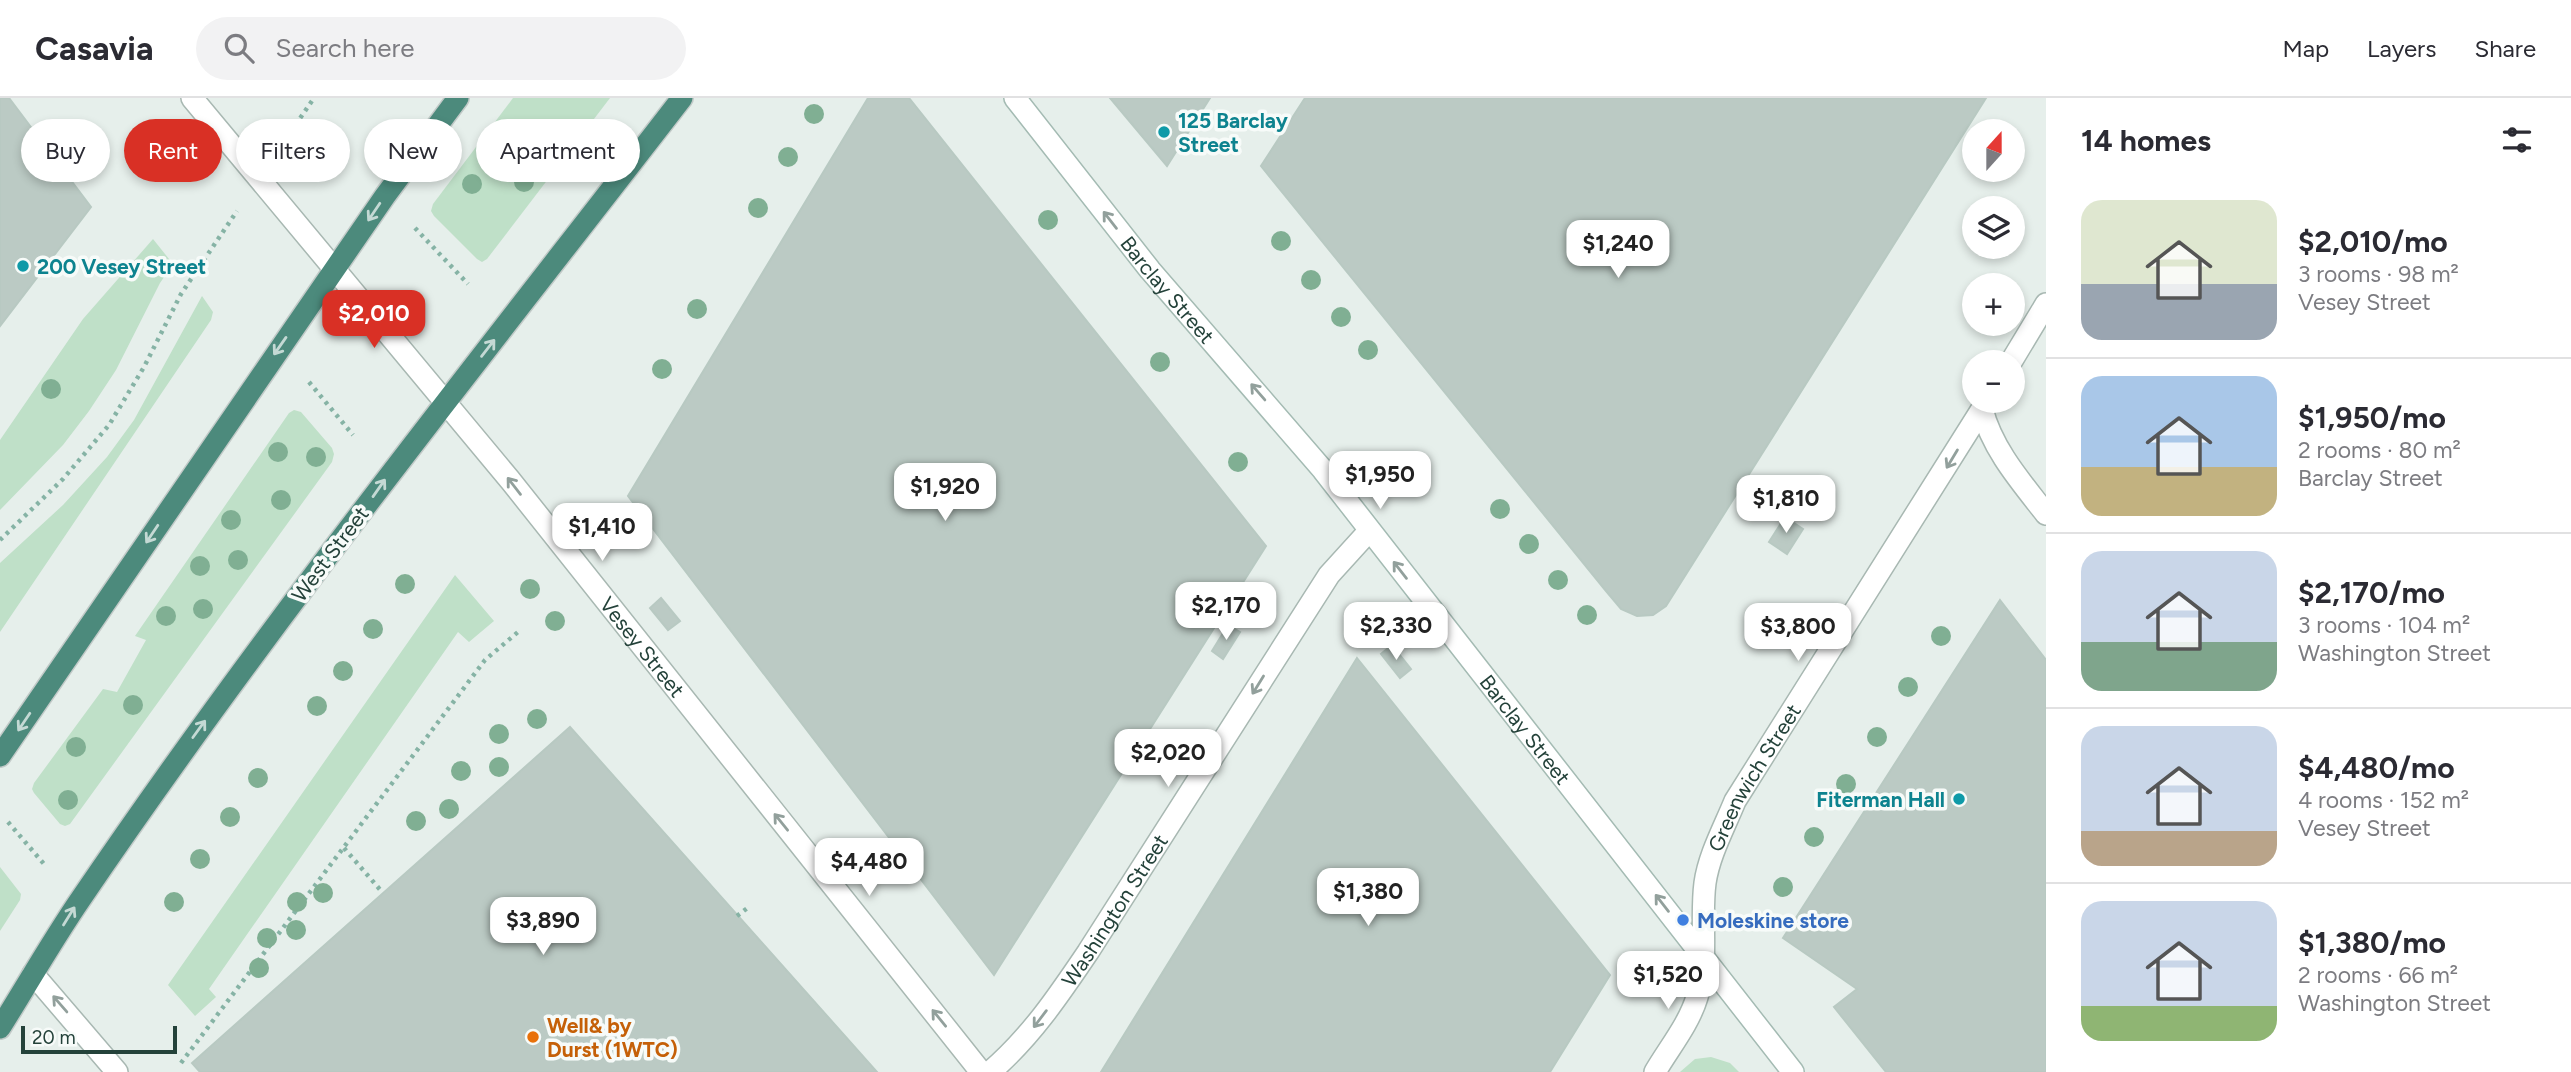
<!DOCTYPE html>
<html lang="en">
<head>
<meta charset="utf-8">
<style>
	body { margin:0; font-family:Figtree,sans-serif; background:#f2f2f3; color:#2b2b33; height:100vh; display:flex; flex-direction:column; font-size:26px; white-space:nowrap }
	* { box-sizing:border-box; margin:0 }
	p { font-size:23px; color:#7c7c81 }
	.icon { flex:none; width:38px; height:38px; fill:none; stroke:currentColor; stroke-width:2; stroke-linecap:round; stroke-linejoin:round }
	.map { position:relative; flex:1; overflow:hidden }
	.side { display:flex; flex-direction:column; background:#fff; width:525px }
	.side>* { flex:none }
	.guide { position:absolute; left:21px; top:21px; width:665px; height:63px; display:flex; gap:14px }
	.needle { width:46px; rotate:21deg }
	.tools { position:absolute; left:1962px; top:21px; display:grid; gap:14px }
	.tools a { display:grid; place-items:center; width:63px; height:63px; border-radius:50%; background:#fff; box-shadow:0 4px 10px #0003; font-size:35px }
	.scale { position:absolute; left:21px; bottom:18px; width:156px; box-sizing:border-box; padding-left:7px; border:4px solid #24423a; border-top:0; font-size:19px; line-height:24px; white-space:nowrap; color:#24423a; -webkit-text-stroke:5px #f7fbf9; paint-order:stroke }
	.price { position:absolute; translate:-50% -60px; padding:0 16px; border-radius:14px; background:#fff; color:#222; font-size:23px; line-height:46px; filter:drop-shadow(0 2px 4px #0008) }
	.price::after { content:''; position:absolute; left:50%; top:42px; width:21px; height:16px; margin-left:-10px; background:inherit; clip-path:polygon(0 0,100% 0,50% 100%) }
	.price.on { background:#d93025; color:#fff }
	ul { padding:0; list-style:none }
	li { display:flex; align-items:center; gap:21px; height:175px; padding:0 35px }
	li+li { border-top:2px solid #e1e1e2 }
	li span { display:grid; place-items:center; flex:none; width:196px; height:140px; border-radius:21px; color:#555 }
	li>.icon { margin-inline-start:auto }
	span .icon { width:84px; height:84px; fill:#fffc; stroke-width:1 }
	li b { font-size:30px }
	h2 { display:flex; justify-content:space-between; align-items:center; height:84px; padding:0 35px; font-size:30px }
	.chip { padding:0 24px; border-radius:32px; background:#fff; box-shadow:0 4px 10px #0003; font-size:24px; line-height:63px }
	.chip.on { background:#d93025; color:#fff }
	header { display:flex; align-items:center; gap:42px; box-sizing:border-box; height:98px; padding:0 35px; background:#fff; border-bottom:2px solid #e1e1e2 }
	header strong { font-size:33px }
	nav { display:flex; gap:38px; margin-inline-start:auto; font-size:24px }
	.search { width:490px; height:63px; background:#f2f2f3; display:flex; align-items:center; gap:18px; box-sizing:border-box; padding:0 24px; border-radius:38px; color:#7c7c81; font-size:26px }
	main { display:flex; flex:1; min-height:0 }
	.map>svg:first-child { display:block }
</style>
</head>
<body>
<header>
<strong>Casavia</strong>
<div class="search"><svg class="icon" aria-label="search" viewBox="0 0 24 24"><circle cx="10" cy="10" r="6"/><path d="M15 15l6 6"/></svg>Search here</div>
<nav><a>Map</a><a>Layers</a><a>Share</a></nav>
</header>
<main>
<div class="map">
<svg width="2046" height="974" viewBox="0 0 2046 974">
	<rect width="100%" height="100%" fill="#e6efeb"/>
	<!-- green -->
	<g fill="#bfe0c8">
		<polygon points="513,0 610,0 487,161 482,164 477,161 434,118 431,113 433,106"/>
		<polygon points="153,141 173,166 160,185 116,272 89,313 63,347 0,412 0,342 83,221"/>
		<polygon points="202,198 213,214 211,222 0,534 0,465 63,407 107,359 134,322"/>
		<polygon points="294,312 301,314 332,350 334,356 332,364 70,726 65,728 60,726 34,695 32,691 34,685 103,591 117,594 146,542 135,538 289,315"/>
		<polygon points="455,477 494,523 469,544 458,534 209,891 216,899 195,918 168,887"/>
		<polygon points="0,769 21,796 20,802 0,833"/>
		<polygon points="1711,959 1730,965 1739,974 1680,974 1695,961"/>
	</g>
	<!-- building -->
	<g fill="#bbcac4" stroke="#b8c9c2" stroke-width="2">
		<polygon points="0,0 9,0 91,109 0,228"/>
		<polygon points="868,0 909,0 1266,448 994,877 628,398"/>
		<polygon points="1110,0 1210,0 1167,68"/>
		<polygon points="1305,0 1986,0 1666,508 1653,517 1637,518 1621,511 1606,493 1261,68"/>
		<polygon points="1785,419 1803,431 1787,456 1769,444"/>
		<polygon points="661,500 680,523 668,532 650,510"/>
		<polygon points="2000,502 2046,562 2046,974 1886,974 1834,909 1857,891 1783,840"/>
		<polygon points="1228,527 1240,534 1223,561 1212,553"/>
		<polygon points="1392,547 1411,571 1400,580 1381,556"/>
		<polygon points="1357,560 1610,877 1550,974 1101,974"/>
		<polygon points="570,629 877,974 200,974 192,965"/>
	</g>
	<g fill="none" stroke-linecap="round" stroke-linejoin="round">
		<!-- minor casing -->
		<g stroke="#a8b8b2" stroke-width="24">
			<g id="minor">
				<path id="s1" d="M192,0l318,382 471,592"/>
				<polyline points="2011,264 2046,206"/>
				<path d="M1982,311c10,40 39,73 64,105"/>
				<polyline points="33,876 117,974"/>
				<path id="s2" d="M990,974c40,-34 69,-77 98,-120l241,-377 40,-44"/>
				<path id="s3" d="M1655,974c14,-24 34,-48 42,-75 12,-37 3,-76 8,-114 4,-28 19,-55 30,-82l252,-400"/>
			</g>
		</g>
		<!-- secondary casing -->
		<g stroke="#a4bbb3" stroke-width="24">
			<g id="secondary">
				<path id="s4" d="M1015,0l135,172 173,200 470,602"/>
			</g>
		</g>
		<!-- trunk casing -->
		<g stroke="#c2cac8" stroke-width="24">
			<g id="trunk">
				<polyline points="0,658 385,98 458,0"/>
				<path d="M0,930c27,-43 52,-87 80,-128 188,-277 398,-538 602,-802"/>
			</g>
		</g>
		<!-- path -->
		<g stroke="#86b3a5" stroke-width="4.5" stroke-dasharray="3.5 5" stroke-linecap="butt">
			<polyline points="281,48 314,0"/>
			<polyline points="415,130 468,186"/>
			<polyline points="309,284 353,337"/>
			<polyline points="0,442 63,381 109,327 144,269 181,196 237,113"/>
			<polyline points="8,724 44,766"/>
			<polyline points="344,750 383,795"/>
			<polyline points="737,818 750,808"/>
			<polyline points="181,965 485,562 518,534"/>
		</g>
		<!-- minor -->
		<use href="#minor" stroke="#fff" stroke-width="21"/>
		<!-- secondary -->
		<use href="#secondary" stroke="#fff" stroke-width="21"/>
		<!-- trunk -->
		<use href="#trunk" stroke="#4c8a7c" stroke-width="21"/>
	</g>
	<!-- trees -->
	<g fill="#80af93">
		<circle cx="814" cy="16" r="10"/>
		<circle cx="547" cy="50" r="10"/>
		<circle cx="788" cy="59" r="10"/>
		<circle cx="524" cy="84" r="10"/>
		<circle cx="472" cy="86" r="10"/>
		<circle cx="758" cy="110" r="10"/>
		<circle cx="1048" cy="122" r="10"/>
		<circle cx="1281" cy="143" r="10"/>
		<circle cx="1311" cy="182" r="10"/>
		<circle cx="697" cy="211" r="10"/>
		<circle cx="1341" cy="219" r="10"/>
		<circle cx="1368" cy="252" r="10"/>
		<circle cx="1160" cy="264" r="10"/>
		<circle cx="662" cy="271" r="10"/>
		<circle cx="51" cy="291" r="10"/>
		<circle cx="278" cy="354" r="10"/>
		<circle cx="316" cy="359" r="10"/>
		<circle cx="1238" cy="364" r="10"/>
		<circle cx="281" cy="402" r="10"/>
		<circle cx="1500" cy="411" r="10"/>
		<circle cx="231" cy="422" r="10"/>
		<circle cx="1529" cy="446" r="10"/>
		<circle cx="238" cy="462" r="10"/>
		<circle cx="200" cy="468" r="10"/>
		<circle cx="1558" cy="482" r="10"/>
		<circle cx="405" cy="486" r="10"/>
		<circle cx="530" cy="491" r="10"/>
		<circle cx="203" cy="511" r="10"/>
		<circle cx="1587" cy="517" r="10"/>
		<circle cx="166" cy="518" r="10"/>
		<circle cx="555" cy="523" r="10"/>
		<circle cx="373" cy="531" r="10"/>
		<circle cx="1941" cy="538" r="10"/>
		<circle cx="343" cy="573" r="10"/>
		<circle cx="1908" cy="589" r="10"/>
		<circle cx="133" cy="607" r="10"/>
		<circle cx="317" cy="608" r="10"/>
		<circle cx="537" cy="621" r="10"/>
		<circle cx="499" cy="636" r="10"/>
		<circle cx="1877" cy="639" r="10"/>
		<circle cx="76" cy="649" r="10"/>
		<circle cx="499" cy="669" r="10"/>
		<circle cx="461" cy="673" r="10"/>
		<circle cx="258" cy="680" r="10"/>
		<circle cx="1846" cy="686" r="10"/>
		<circle cx="68" cy="702" r="10"/>
		<circle cx="449" cy="711" r="10"/>
		<circle cx="230" cy="719" r="10"/>
		<circle cx="416" cy="723" r="10"/>
		<circle cx="1814" cy="739" r="10"/>
		<circle cx="200" cy="761" r="10"/>
		<circle cx="1783" cy="789" r="10"/>
		<circle cx="323" cy="795" r="10"/>
		<circle cx="174" cy="804" r="10"/>
		<circle cx="297" cy="804" r="10"/>
		<circle cx="296" cy="832" r="10"/>
		<circle cx="267" cy="840" r="10"/>
		<circle cx="259" cy="870" r="10"/>
	</g>
	<!-- one-way arrows -->
	<defs><path id="oneway-shaft" d="M-6 0H5M1.5-3L5.5 0L1.5 3" fill="none" stroke-width="1.6" stroke-linecap="round" stroke-linejoin="round" transform="scale(1.75)"/></defs>
	<g stroke="#c4d9d4">
		<use href="#oneway-shaft" transform="translate(374 114) rotate(124)"/>
		<use href="#oneway-shaft" transform="translate(280 248) rotate(125)"/>
		<use href="#oneway-shaft" transform="translate(488 250) rotate(-52)"/>
		<use href="#oneway-shaft" transform="translate(379 390) rotate(-55)"/>
		<use href="#oneway-shaft" transform="translate(152 436) rotate(124)"/>
		<use href="#oneway-shaft" transform="translate(24 624) rotate(124)"/>
		<use href="#oneway-shaft" transform="translate(199 631) rotate(-54)"/>
		<use href="#oneway-shaft" transform="translate(69 818) rotate(-58)"/>
	</g>
	<g stroke="#92a09c">
		<use href="#oneway-shaft" transform="translate(1110 122) rotate(-128)"/>
		<use href="#oneway-shaft" transform="translate(1258 294) rotate(-131)"/>
		<use href="#oneway-shaft" transform="translate(1952 361) rotate(121)"/>
		<use href="#oneway-shaft" transform="translate(514 388) rotate(-128)"/>
		<use href="#oneway-shaft" transform="translate(1400 472) rotate(-128)"/>
		<use href="#oneway-shaft" transform="translate(1258 587) rotate(122)"/>
		<use href="#oneway-shaft" transform="translate(781 724) rotate(-129)"/>
		<use href="#oneway-shaft" transform="translate(1662 805) rotate(-128)"/>
		<use href="#oneway-shaft" transform="translate(60 906) rotate(-131)"/>
		<use href="#oneway-shaft" transform="translate(939 920) rotate(-129)"/>
		<use href="#oneway-shaft" transform="translate(1040 921) rotate(127)"/>
	</g>
	<!-- markers -->
	<g fill="#0f9aa8" stroke="#f7fbf9" stroke-width="2.5">
		<circle cx="1164" cy="34" r="7"/>
		<circle cx="23" cy="168" r="7"/>
		<circle cx="1959" cy="701" r="7"/>
	</g>
	<circle fill="#3f7fe0" stroke="#f7fbf9" stroke-width="2.5" cx="1683" cy="822" r="7"/>
	<circle fill="#e8710a" stroke="#f7fbf9" stroke-width="2.5" cx="533" cy="939" r="7"/>
	<g text-anchor="middle" dominant-baseline="central" stroke-width="7" stroke-linejoin="round" paint-order="stroke">
		<!-- culture labels -->
		<g font-size="21" font-weight="bold" fill="#0d838f" stroke="#f7fbf9" text-anchor="start">
			<text x="1178" y="22">125 Barclay<tspan x="1178" dy="24">Street</tspan></text>
			<text x="37" y="168">200 Vesey Street</text>
			<text x="1945" y="701" text-anchor="end">Fiterman Hall</text>
		</g>
		<!-- street labels -->
		<g font-size="21" fill="#24423a" stroke="#f7fbf9">
			<text stroke="none"><textPath href="#s4" startOffset="245">Barclay Street</textPath></text>
			<text transform="translate(330 456) rotate(-53)">West Street</text>
			<text stroke="none"><textPath href="#s1" startOffset="710">Vesey Street</textPath></text>
			<text stroke="none"><textPath href="#s4" startOffset="812">Barclay Street</textPath></text>
			<text stroke="none"><textPath href="#s3" startOffset="318">Greenwich Street</textPath></text>
			<text stroke="none"><textPath href="#s2" startOffset="205">Washington Street</textPath></text>
		</g>
		<!-- shop labels -->
		<g font-size="21" font-weight="bold" fill="#366cbe" stroke="#f7fbf9" text-anchor="start">
			<text x="1697" y="822">Moleskine store</text>
		</g>
		<!-- food labels -->
		<g font-size="21" font-weight="bold" fill="#c56008" stroke="#f7fbf9" text-anchor="start">
			<text x="547" y="927">Well&amp; by<tspan x="547" dy="24">Durst (1WTC)</tspan></text>
		</g>
	</g>
</svg>
<div class="tools">
<a><svg class="needle" viewBox="-14 -14 28 28"><path d="M0-13l5 13h-10z" fill="#e53935"/><path d="M0 13l5-13h-10z" fill="#7c7c81"/></svg></a>
<a><svg class="icon" aria-label="layers" viewBox="0 0 24 24"><path d="M12 4l9 5-9 5-9-5zM3 14l9 5 9-5"/></svg></a>
<a>+</a>
<a>−</a>
</div>
<div class="scale">20 m</div>
<b class="price" style="left:1618px;top:182px">$1,240</b>
<b class="price on" style="left:374px;top:252px">$2,010</b>
<b class="price" style="left:1380px;top:413px">$1,950</b>
<b class="price" style="left:945px;top:425px">$1,920</b>
<b class="price" style="left:1786px;top:437px">$1,810</b>
<b class="price" style="left:602px;top:465px">$1,410</b>
<b class="price" style="left:1226px;top:544px">$2,170</b>
<b class="price" style="left:1396px;top:564px">$2,330</b>
<b class="price" style="left:1798px;top:565px">$3,800</b>
<b class="price" style="left:1168px;top:691px">$2,020</b>
<b class="price" style="left:869px;top:800px">$4,480</b>
<b class="price" style="left:1368px;top:830px">$1,380</b>
<b class="price" style="left:543px;top:859px">$3,890</b>
<b class="price" style="left:1668px;top:913px">$1,520</b>
<div class="guide">
<a class="chip">Buy</a>
<a class="chip on">Rent</a>
<a class="chip">Filters</a>
<a class="chip">New</a>
<a class="chip">Apartment</a>
</div>
</div>
<section class="side">
<h2>14 homes<svg class="icon" aria-label="filters" viewBox="0 0 24 24"><path d="M4 7h16M4 17h16"/><circle cx="9" cy="7" r="2"/><circle cx="15" cy="17" r="2"/></svg></h2>
<ul>
<li><span style="background:linear-gradient(#dfe7d0 60%,#9aa5b1 0)"><svg class="icon" aria-label="home" viewBox="0 0 24 24"><path d="M3 11l9-7 9 7M6 9v11h12V9"/></svg></span><div><b>$2,010/mo</b><p>3 rooms · 98 m²</p><p>Vesey Street</p></div></li>
<li><span style="background:linear-gradient(#a9c7e8 65%,#c2b280 0)"><svg class="icon" aria-label="home" viewBox="0 0 24 24"><path d="M3 11l9-7 9 7M6 9v11h12V9"/></svg></span><div><b>$1,950/mo</b><p>2 rooms · 80 m²</p><p>Barclay Street</p></div></li>
<li><span style="background:linear-gradient(#c9d6e8 65%,#7fa58c 0)"><svg class="icon" aria-label="home" viewBox="0 0 24 24"><path d="M3 11l9-7 9 7M6 9v11h12V9"/></svg></span><div><b>$2,170/mo</b><p>3 rooms · 104 m²</p><p>Washington Street</p></div></li>
<li><span style="background:linear-gradient(#c9d6e8 75%,#b9a48a 0)"><svg class="icon" aria-label="home" viewBox="0 0 24 24"><path d="M3 11l9-7 9 7M6 9v11h12V9"/></svg></span><div><b>$4,480/mo</b><p>4 rooms · 152 m²</p><p>Vesey Street</p></div></li>
<li><span style="background:linear-gradient(#c9d6e8 75%,#8fb573 0)"><svg class="icon" aria-label="home" viewBox="0 0 24 24"><path d="M3 11l9-7 9 7M6 9v11h12V9"/></svg></span><div><b>$1,380/mo</b><p>2 rooms · 66 m²</p><p>Washington Street</p></div></li>
</ul>
</section>
</main>
</body>
</html>
